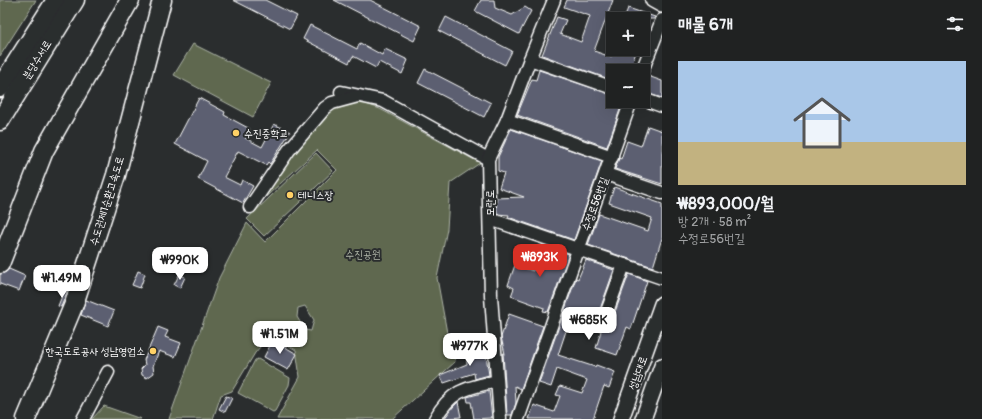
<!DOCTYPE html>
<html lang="ko">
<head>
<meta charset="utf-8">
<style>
	body { margin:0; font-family:Pangolin,"Poor Story",sans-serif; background:#282a2a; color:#f1f3f6; height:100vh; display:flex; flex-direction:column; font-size:15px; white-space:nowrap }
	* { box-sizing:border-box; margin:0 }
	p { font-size:13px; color:#a2a4a5 }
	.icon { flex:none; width:22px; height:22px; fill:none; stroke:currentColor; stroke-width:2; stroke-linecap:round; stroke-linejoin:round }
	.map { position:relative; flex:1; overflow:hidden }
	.panel { display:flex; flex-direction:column; background:#202222; width:320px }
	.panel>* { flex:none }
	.buttons { position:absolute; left:606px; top:12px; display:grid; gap:8px }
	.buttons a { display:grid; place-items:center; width:44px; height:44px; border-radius:0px; background:#202222; box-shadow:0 4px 16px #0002,0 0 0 1px #3d3f40; font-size:20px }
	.price { position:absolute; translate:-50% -34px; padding:0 9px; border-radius:8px; background:#fff; color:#222; font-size:13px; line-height:26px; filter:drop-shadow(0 1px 2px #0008) }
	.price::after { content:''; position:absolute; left:50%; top:24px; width:12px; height:9px; margin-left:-6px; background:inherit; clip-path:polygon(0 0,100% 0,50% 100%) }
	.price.selected { background:#d93025; color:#fff }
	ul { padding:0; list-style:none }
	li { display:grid; align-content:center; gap:8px; height:212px; padding:0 16px }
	li span { display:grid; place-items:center; height:124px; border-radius:0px; color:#555 }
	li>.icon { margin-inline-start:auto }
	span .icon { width:72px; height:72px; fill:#fffc; stroke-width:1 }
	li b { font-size:17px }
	h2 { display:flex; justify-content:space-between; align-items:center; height:48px; padding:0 16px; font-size:17px }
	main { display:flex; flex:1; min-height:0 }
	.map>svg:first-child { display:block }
</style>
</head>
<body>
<main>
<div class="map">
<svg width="662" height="419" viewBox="0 0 662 419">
	<rect width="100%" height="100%" fill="#2a2d2e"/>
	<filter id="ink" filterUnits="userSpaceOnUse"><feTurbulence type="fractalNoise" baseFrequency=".025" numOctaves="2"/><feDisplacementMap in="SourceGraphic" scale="8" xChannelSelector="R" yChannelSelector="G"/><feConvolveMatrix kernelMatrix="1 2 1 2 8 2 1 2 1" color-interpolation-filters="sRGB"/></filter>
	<g filter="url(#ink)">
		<!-- green -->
		<g fill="#5e684f" stroke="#aeb4a7" fill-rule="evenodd">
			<polygon points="0,0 36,0 0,56"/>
			<polygon points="193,44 271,83 253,117 174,75"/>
			<path d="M358,101l22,8 100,54 -30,20 -3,46 -10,49 12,66 4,3 2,15 -63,57h-115l23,-42 -4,-27 -26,-15 -15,18 -23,38 -11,4 -8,24h-44l50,-141 28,-55 18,19 72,-72 -20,-20 -60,55 19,-32 58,-66zM305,306l9,14 -3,11 -6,-1 -8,-13 1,-9z"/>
			<polygon points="316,153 333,171 264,236 247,219"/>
			<polygon points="258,359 290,378 289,385 275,411 273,412 238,393 255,360"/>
			<polygon points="104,406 141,419 92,419"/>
		</g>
		<!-- building -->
		<g fill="#5b5f71" stroke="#fff">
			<polygon points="233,0 265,0 297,16 290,29"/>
			<polygon points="334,0 370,0 421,26 414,41"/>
			<polygon points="481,0 494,0 495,8 512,15 525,7 531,11 519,34 475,11"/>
			<polygon points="567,0 613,0 594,51 611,57 614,49 637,49 632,64 636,66 635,71 613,71 613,73 609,71 606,78 542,55 557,17 566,20 560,34 581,42 590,16 564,7"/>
			<polygon points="628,8 655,17 654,19 624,19"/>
			<polygon points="446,17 512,51 505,65 439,31"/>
			<polygon points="310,25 357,49 360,43 382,55 385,49 408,60 402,74 379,62 376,68 353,56 349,63 303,39"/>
			<polygon points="425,69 491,103 484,117 418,83"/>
			<polygon points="539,70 613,95 613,101 623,101 607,147 517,115 532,79 536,80"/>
			<polygon points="648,76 662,81 662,98 643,92 643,83"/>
			<polygon points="199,98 225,112 224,115 250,129 245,138 262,147 274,124 290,132 270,164 268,162 266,165 238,151 224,177 240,185 242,180 253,186 243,203 198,179 207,161 175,144"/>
			<polygon points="648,126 662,131 662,184 615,169 619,158 621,159 627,141 641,146"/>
			<polygon points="511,129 602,161 574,240 508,217 509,215 497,214 496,198 524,197 499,188 504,173 498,171 498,157"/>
			<polygon points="614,187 662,204 662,238 653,267 588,245 599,214 648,231 652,218 609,203"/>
			<polygon points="542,245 569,254 548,312 543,311 544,308 511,296 514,288 508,285 515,265 533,271"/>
			<polygon points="586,260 614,270 598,315 599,321 603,324 607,324 612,320 629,274 647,281 631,329 627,327 617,355 596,348 601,331 581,324 580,328 568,325 558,355 595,367 596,365 615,372 609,388 604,386 593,419 529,419 534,405 554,412 560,396 556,395 560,386 582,393 587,380 557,369 551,387 539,383 576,278 578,279"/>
			<polygon points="9,269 25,276 19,291 0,284 0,274 6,272"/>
			<polygon points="138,271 145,274 140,288 132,285"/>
			<polygon points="179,275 185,277 180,288 174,285"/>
			<polygon points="64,291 67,292 61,307 58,306"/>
			<polygon points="86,300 114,311 108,326 81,315"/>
			<polygon points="509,314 543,326 521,389 515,386 516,403 512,415 507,415 503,353 505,354 501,337"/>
			<polygon points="158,327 168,331 165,337 181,343 175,357 159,351 153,366 154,373 147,378 142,375 141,369 145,365 144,360"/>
			<polygon points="273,340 297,354 288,370 264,357"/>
			<polygon points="485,349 489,375 475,379 474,373 444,383 440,375 467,364 466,351"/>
			<polygon points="489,391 492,418 474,419 471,402 468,402 467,397"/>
			<polygon points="226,396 232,398 225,412 219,409"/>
			<polygon points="458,402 461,417 444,419 453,407"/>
		</g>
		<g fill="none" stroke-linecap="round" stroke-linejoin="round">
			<!-- minor casing -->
			<g stroke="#fff" stroke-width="15">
				<g id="minor">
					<polyline points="530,59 613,88"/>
					<polyline points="642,71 662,20"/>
					<polyline points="341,92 383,101 488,159"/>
					<polyline points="643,99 662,106"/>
					<polyline points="507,120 612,157"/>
					<polyline points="606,174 662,193"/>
					<polyline points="250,207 289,150 325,108 332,103 358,96"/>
					<polyline points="490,219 662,278"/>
					<polyline points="605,317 624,265"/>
					<polyline points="83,419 108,372"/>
					<path d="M435,419c16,-29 31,-31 62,-38"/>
					<polyline points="500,419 491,296 488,159 507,120 530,59 554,0"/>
					<polyline points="518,419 631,101"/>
				</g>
			</g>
			<!-- major casing -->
			<g stroke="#fff" stroke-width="18">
				<g id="major">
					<polyline points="653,0 662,5"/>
					<polyline points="621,419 662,304"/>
					<polyline points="643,419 662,366"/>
				</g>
			</g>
			<!-- highway casing -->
			<g stroke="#fff" stroke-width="21">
				<g id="highway">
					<polyline points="0,88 56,0"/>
					<polyline points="0,121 75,0"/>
					<polyline points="0,264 44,151 130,0"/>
					<polyline points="26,419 74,304 116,175 162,0"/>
				</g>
			</g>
			<!-- minor -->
			<use href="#minor" stroke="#2a2d2e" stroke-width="12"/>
			<!-- major -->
			<use href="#major" stroke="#2a2d2e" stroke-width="15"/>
			<!-- highway -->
			<use href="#highway" stroke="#2a2d2e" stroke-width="18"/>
		</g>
	</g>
	<!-- markers -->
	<g fill="#ffd166" stroke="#2a2d2e" stroke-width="1.5">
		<circle cx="236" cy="133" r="4"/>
		<circle cx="290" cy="195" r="4"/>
		<circle cx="153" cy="351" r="4"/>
	</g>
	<g text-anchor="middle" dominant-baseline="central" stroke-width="4" stroke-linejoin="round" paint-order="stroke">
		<!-- street labels -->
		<g font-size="11" fill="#fff" stroke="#2a2d2e">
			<text transform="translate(37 60) rotate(-58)">분당수서로</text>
			<text transform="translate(107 201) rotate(-73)">수도권제1순환고속도로</text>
			<text transform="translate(490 203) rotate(-90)">모란로</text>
			<text transform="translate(595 204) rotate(-70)">수정로56번길</text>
			<text transform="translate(638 373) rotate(-70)">성남대로</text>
		</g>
		<!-- poi labels -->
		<g font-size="11" fill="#fff" stroke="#2a2d2e" text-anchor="start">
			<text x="244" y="133">수진중학교</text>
			<text x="298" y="195">테니스장</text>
			<text x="145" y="351" text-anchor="end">한국도로공사 성남영업소</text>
		</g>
		<!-- park labels -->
		<g font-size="11" fill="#aeb4a7" stroke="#2a2d2e">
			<text x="363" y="254">수진공원</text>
		</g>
	</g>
</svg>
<div class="buttons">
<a>+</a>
<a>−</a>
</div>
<b class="price selected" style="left:540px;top:278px">₩893K</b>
<b class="price" style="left:180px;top:281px">₩990K</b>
<b class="price" style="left:62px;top:299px">₩1.49M</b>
<b class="price" style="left:589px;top:341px">₩685K</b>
<b class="price" style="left:280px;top:355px">₩1.51M</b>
<b class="price" style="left:470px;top:367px">₩977K</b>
</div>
<section class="panel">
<h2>매물 6개<svg class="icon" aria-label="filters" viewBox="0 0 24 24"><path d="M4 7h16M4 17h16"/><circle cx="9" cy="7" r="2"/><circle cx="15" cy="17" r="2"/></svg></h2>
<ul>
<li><span style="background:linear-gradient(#a9c7e8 65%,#c2b280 0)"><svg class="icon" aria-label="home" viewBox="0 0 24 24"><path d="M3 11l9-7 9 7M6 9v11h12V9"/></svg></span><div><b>₩893,000/월</b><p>방 2개 · 58 m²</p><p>수정로56번길</p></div></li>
</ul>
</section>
</main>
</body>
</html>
